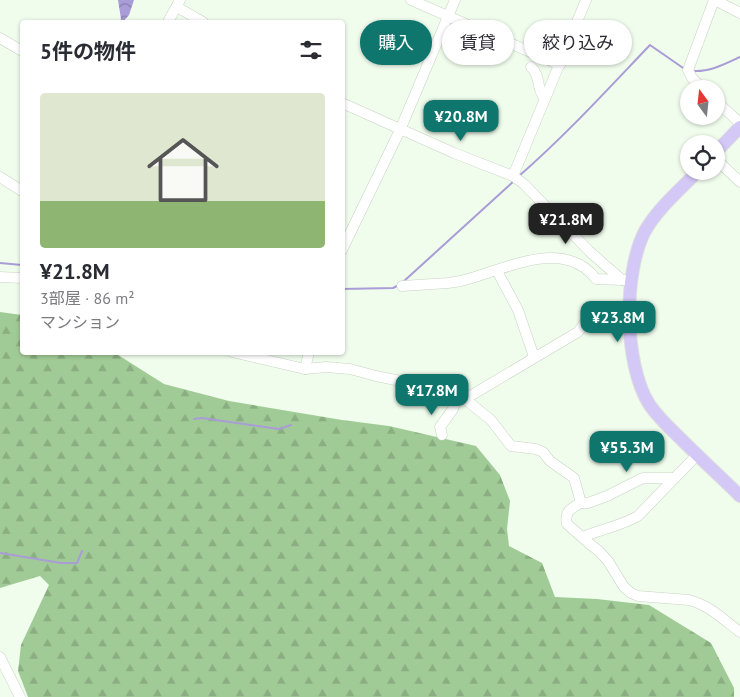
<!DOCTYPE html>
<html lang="ja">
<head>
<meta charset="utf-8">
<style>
	body { margin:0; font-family:"PT Sans","Noto Sans JP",sans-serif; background:#f2f2f3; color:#2b2b33; height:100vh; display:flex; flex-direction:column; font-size:19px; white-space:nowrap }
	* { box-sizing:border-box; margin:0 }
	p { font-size:16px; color:#7c7c81 }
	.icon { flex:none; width:28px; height:28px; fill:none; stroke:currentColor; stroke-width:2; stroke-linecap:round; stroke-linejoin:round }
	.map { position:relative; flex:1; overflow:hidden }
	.details { position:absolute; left:20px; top:20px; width:325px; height:335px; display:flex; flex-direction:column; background:#fff; border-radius:5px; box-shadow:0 1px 4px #0004 }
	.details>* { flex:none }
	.top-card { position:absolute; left:360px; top:20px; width:305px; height:45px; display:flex; gap:10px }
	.needle { width:32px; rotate:345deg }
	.tools { position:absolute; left:680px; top:80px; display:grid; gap:10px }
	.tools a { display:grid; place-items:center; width:45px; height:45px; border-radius:50%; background:#fff; box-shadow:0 1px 4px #0004; font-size:25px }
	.price { position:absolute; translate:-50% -42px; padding:0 11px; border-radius:10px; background:#0f766e; color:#fff; font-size:16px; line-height:32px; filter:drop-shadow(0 1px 2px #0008) }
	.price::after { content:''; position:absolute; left:50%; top:30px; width:15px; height:11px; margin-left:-8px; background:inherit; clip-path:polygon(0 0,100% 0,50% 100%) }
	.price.on { background:#222; color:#fff }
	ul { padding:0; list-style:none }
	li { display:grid; align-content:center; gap:10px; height:265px; padding:0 20px }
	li+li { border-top:1px solid #e1e1e2 }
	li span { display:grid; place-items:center; height:155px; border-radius:5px; color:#555 }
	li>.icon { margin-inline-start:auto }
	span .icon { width:90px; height:90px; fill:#fffc; stroke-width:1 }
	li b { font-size:21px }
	h2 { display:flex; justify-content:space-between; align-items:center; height:60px; padding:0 20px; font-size:21px }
	.chip { padding:0 18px; border-radius:22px; background:#fff; box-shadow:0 1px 4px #0004; font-size:18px; line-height:45px }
	.chip.on { background:#0f766e; color:#fff }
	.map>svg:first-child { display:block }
</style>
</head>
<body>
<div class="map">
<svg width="740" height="697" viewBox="0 0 740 697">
	<defs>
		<pattern id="forest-firs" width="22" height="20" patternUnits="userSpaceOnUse" patternTransform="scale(1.25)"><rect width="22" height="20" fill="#a1cb96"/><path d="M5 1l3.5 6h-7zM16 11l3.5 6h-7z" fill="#8aae81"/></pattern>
		<pattern id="water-waves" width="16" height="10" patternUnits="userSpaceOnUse" patternTransform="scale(1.25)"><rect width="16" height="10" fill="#a99cd7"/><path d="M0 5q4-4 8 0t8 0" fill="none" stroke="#897ead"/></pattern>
	</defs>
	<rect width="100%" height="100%" fill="#f0fded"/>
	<!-- forest -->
	<polygon fill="url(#forest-firs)" points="0,312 22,315 22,352 115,353 164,384 229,401 342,420 389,426 476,446 500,475 510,501 507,529 509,546 542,563 555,597 597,599 649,605 711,643 734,688 734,697 28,697 18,671 21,645 49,585 40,576 0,588"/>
	<!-- water -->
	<polygon fill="url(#water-waves)" points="118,0 134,0 129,15 123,22 120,22 121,19"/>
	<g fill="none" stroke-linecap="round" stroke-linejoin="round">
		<!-- stream -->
		<g stroke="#a99cd7" stroke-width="2">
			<path d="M693,71c17,1 32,-7 47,-14"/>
			<path d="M519,176c47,-41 88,-86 131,-131l36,25"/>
			<polyline points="0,263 22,265"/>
			<polyline points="403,282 514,181"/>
			<polyline points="342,289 393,288 397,286"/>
			<polyline points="194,419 202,418 279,429 291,425"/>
			<polyline points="0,553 61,563 77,563 82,551"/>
		</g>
		<!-- minor casing -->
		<g stroke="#c7d3c3" stroke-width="11">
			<g id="minor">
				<polyline points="411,0 560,65"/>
				<polyline points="715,0 740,13"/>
				<polyline points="177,7 203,22"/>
				<polyline points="168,22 180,0"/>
				<polyline points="0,38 22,51"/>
				<path d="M531,67c10,8 5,23 14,32"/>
				<polyline points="703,89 692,78 688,70 714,0"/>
				<polyline points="716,101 740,123"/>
				<polyline points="342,103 454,153 513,176 524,184 589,251 622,280 631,280"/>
				<polyline points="716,159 740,182"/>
				<polyline points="513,176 586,0"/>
				<polyline points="0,177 22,191"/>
				<polyline points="342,250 400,130 455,0"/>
				<polyline points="497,271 518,310 534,357"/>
				<polyline points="0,277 22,278"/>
				<path d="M402,286l46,-3 13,-2c37,-9 89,-38 124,-13 4,3 8,7 11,11l26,1"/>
				<path d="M232,352l73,17 21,-2 24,2 26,7 49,10 40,13 26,21 20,26 25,3 7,3 7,9 24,17 7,25c-10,5 -17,9 -14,21l24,21 8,6 9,10 16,26 7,6 7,3 51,4c20,5 35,20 51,32"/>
				<polyline points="305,369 309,352"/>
				<polyline points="465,399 578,332 595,309 630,310"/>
				<polyline points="442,435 440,427 453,409 457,397"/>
				<polyline points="581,503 588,503 607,496 643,478 675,478"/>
				<path d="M583,537c18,-8 38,-11 55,-21l59,-61"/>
				<polyline points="0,657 20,697"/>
			</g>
		</g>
		<!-- major casing -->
		<g stroke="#dfdfdf" stroke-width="14">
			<g id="major">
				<polyline points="716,152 740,127"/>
				<path d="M698,171c-18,19 -40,37 -53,60 -22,42 -21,133 4,173 10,15 24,27 36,39 18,18 37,35 55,53"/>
			</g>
		</g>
		<!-- minor -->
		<use href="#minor" stroke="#fff" stroke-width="10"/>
		<!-- major -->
		<use href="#major" stroke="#d3c8f6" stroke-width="12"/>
	</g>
</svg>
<div class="tools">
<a><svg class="needle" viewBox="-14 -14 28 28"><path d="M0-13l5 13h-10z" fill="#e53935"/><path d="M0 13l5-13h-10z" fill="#7c7c81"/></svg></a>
<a><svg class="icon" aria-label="locate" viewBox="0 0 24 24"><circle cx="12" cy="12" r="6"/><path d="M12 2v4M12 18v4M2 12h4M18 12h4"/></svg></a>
</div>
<b class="price" style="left:461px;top:142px">¥20.8M</b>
<b class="price on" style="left:566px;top:245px">¥21.8M</b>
<b class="price" style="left:618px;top:343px">¥23.8M</b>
<b class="price" style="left:432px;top:416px">¥17.8M</b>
<b class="price" style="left:627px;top:473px">¥55.3M</b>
<div class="top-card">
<a class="chip on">購入</a>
<a class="chip">賃貸</a>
<a class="chip">絞り込み</a>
</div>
<section class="details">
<h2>5件の物件<svg class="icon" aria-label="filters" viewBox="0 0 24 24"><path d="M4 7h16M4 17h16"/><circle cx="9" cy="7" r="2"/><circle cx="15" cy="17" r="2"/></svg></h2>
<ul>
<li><span style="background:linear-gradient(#dfe7d0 70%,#8fb573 0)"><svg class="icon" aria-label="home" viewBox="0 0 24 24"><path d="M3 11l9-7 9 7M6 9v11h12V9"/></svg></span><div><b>¥21.8M</b><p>3部屋 · 86 m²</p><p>マンション</p></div></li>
</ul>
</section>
</div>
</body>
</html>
